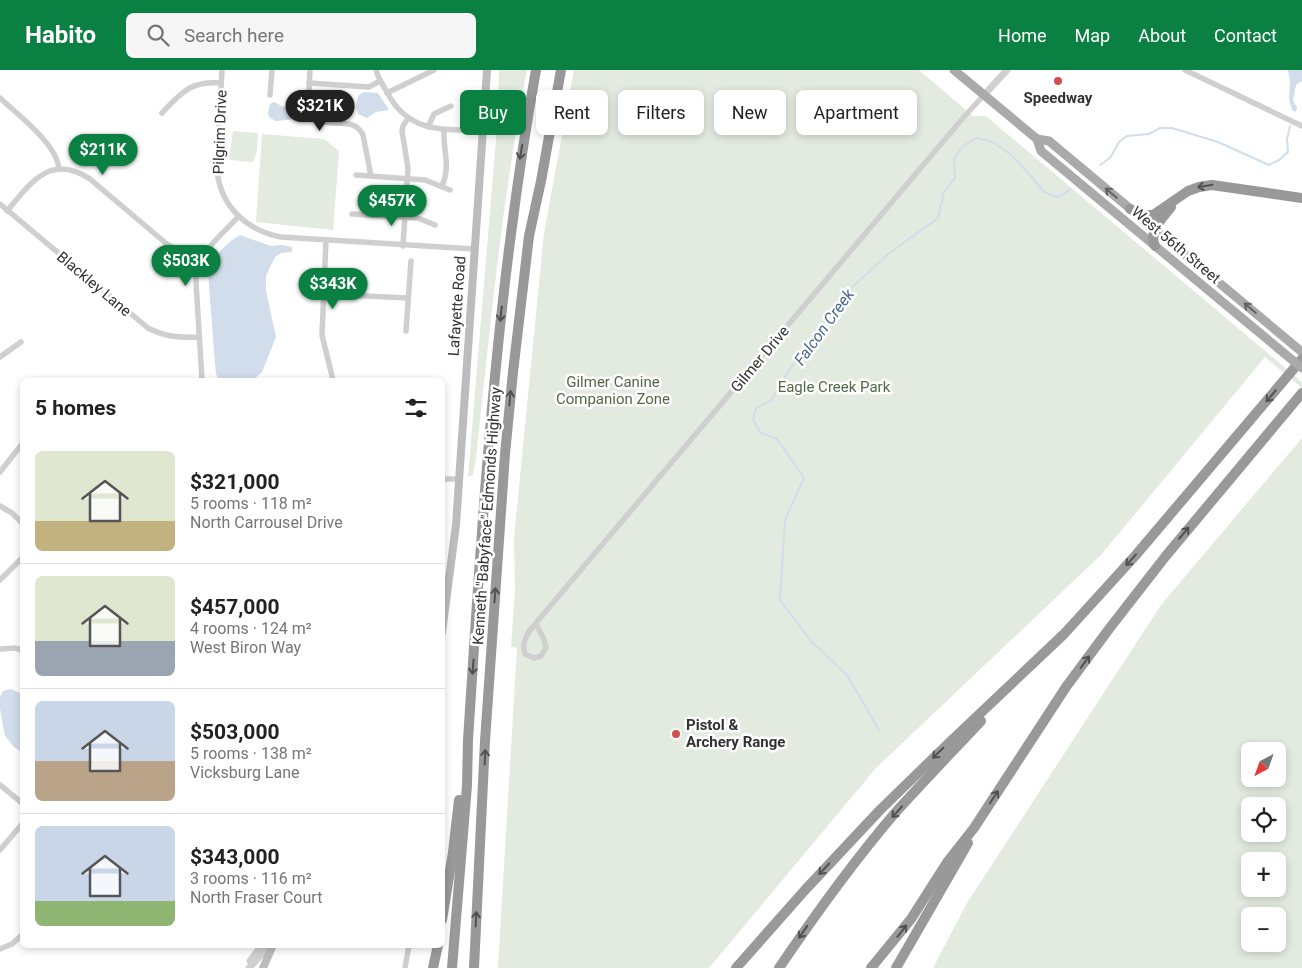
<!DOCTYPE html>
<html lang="en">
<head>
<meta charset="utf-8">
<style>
	body { margin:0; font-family:Roboto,sans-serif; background:#f6f6f6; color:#222; height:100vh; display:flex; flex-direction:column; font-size:19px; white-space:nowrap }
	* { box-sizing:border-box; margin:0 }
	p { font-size:16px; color:#767676 }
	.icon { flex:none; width:28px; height:28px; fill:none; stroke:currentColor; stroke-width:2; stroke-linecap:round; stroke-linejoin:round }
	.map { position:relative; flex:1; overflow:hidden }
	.panel { position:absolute; left:20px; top:308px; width:425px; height:570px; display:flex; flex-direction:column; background:#fff; border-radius:8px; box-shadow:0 2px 8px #0003 }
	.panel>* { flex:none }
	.banner { position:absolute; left:460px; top:20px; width:475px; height:45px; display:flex; gap:10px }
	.needle { width:32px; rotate:221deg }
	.controls { position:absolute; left:1241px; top:672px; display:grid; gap:10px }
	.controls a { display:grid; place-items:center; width:45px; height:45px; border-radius:8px; background:#fff; box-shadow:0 2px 8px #0003; font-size:25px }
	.price { position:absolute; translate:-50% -42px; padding:0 11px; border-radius:18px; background:#0b8043; color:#fff; font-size:16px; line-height:32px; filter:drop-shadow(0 1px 2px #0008) }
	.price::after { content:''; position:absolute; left:50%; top:30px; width:15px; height:11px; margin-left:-8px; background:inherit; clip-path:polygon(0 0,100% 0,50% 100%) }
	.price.selected { background:#222; color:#fff }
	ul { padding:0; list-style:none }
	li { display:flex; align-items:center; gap:15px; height:125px; padding:0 15px }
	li+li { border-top:1px solid #e0e0e0 }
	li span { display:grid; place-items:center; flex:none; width:140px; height:100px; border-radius:8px; color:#555 }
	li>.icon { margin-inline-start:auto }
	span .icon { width:60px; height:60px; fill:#fffc; stroke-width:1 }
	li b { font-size:21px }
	h2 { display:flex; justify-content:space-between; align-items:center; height:60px; padding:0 15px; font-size:21px }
	.chip { padding:0 18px; border-radius:8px; background:#fff; box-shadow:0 2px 8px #0003; font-size:18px; line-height:45px }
	.chip.selected { background:#0b8043; color:#fff }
	header { display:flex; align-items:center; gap:30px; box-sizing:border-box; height:70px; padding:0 25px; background:#0b8043; color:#fff }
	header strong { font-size:24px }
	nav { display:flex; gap:28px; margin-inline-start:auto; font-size:18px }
	.search { width:350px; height:45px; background:#f6f6f6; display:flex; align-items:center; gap:12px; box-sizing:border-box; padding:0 18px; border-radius:8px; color:#767676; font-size:19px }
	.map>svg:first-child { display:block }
</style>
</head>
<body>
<header>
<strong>Habito</strong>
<div class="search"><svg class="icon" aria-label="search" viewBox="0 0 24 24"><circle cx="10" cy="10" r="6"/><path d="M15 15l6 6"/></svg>Search here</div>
<nav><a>Home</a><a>Map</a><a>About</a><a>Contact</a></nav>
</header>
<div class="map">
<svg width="1302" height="898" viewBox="0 0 1302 898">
	<rect width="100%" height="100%" fill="#fff"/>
	<!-- green -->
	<g fill="#e3eadf" fill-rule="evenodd">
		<path d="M499,0h28c-25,128 -37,258 -51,388l-3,17 -5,2 30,-362z"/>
		<polygon points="574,0 919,0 973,46 986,46 1302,312 1302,318 1265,287 1101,485 876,698 709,898 498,898 517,578 511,577 515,521 514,468 544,163"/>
		<polygon points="233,61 258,63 257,81 253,92 229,90"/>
		<polygon points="262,64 324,69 339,81 333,160 256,152"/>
		<path d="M1302,368v530h-369l34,-65 194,-298zM1278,681v28h-28v-28zM1250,736h28v28h-28zM1278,791v28h-28v-28zM1278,846v28h-28v-28z"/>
	</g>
	<!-- water -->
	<g fill="#d1ddea">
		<polygon points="1288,0 1302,0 1302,11 1296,15 1293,30 1297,38 1296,42 1292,40 1289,29 1290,12"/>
		<path d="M364,22l14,1 11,17 -13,2 -9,6 -9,-4c-2,-7 -2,-12 1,-19z"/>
		<polygon points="274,32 284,37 293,37 296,41 297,49 276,51 270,48 268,43 270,34"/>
		<path d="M240,165l31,11 11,-1 10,2v5l-11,1 -6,4 -9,19v15l10,46 -14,35 -9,8h-34l-3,-6 -1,-10 -7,-93c6,-15 17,-27 32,-36z"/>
		<polygon points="11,619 22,624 22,682 14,677 5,666 0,639 0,627 3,621"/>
	</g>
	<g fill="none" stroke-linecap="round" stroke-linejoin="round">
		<!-- stream -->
		<g stroke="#d1ddea" stroke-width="2">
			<polyline points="1100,95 1110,88 1119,72 1127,66 1149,64 1160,58 1172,58 1218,72 1269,95 1279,90 1288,82 1287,69 1290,56"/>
			<polyline points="879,660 847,605 812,572 780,530 785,450 804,408 777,369 761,363 753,350 756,338 771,331 788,302 846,223 888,184 938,148 944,122 955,108 954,88 963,76 977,68 993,72 1011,85 1030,105 1044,122 1057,127 1064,124 1070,119"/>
		</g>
		<!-- minor -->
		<g stroke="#cfcfcf" stroke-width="5.5">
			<path d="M222,0l-5,92c-1,40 27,68 64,75l193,12"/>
			<path d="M310,0l-2,40c10,25 44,1 55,25l8,41"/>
			<path d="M376,0c2,9 8,16 12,24 21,39 56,36 94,36"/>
			<polyline points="1185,0 1302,56"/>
			<polyline points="309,13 369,17 380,11"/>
			<polyline points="387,23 434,0"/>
			<polyline points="270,25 272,0"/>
			<path d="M0,28c18,17 57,46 59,71"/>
			<path d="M162,43c20,-21 28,-32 59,-30"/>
			<polyline points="428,57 434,44 451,36"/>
			<polyline points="356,105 425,110 450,120"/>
			<path d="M442,116c9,-20 1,-34 2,-56"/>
			<path d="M0,134l148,124c17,9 33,10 51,9"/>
			<path d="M7,141c24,-29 44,-58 83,-32l78,66 31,17"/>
			<polyline points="352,144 418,148 435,155"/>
			<polyline points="326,170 322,265 333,310"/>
			<polyline points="403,176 408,98 402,61 403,56 408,48"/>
			<polyline points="323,224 408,228"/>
			<polyline points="406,261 411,191"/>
			<polyline points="0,287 21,272"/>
			<path d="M202,310l-6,-98c-1,-28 25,-46 42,-65"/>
			<polyline points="0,402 22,374"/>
			<polyline points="442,409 459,409"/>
			<polyline points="0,436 12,443 22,453"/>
			<polyline points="0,510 22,488"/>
			<path d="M536,554l8,15 2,9 -5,8 -7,2 -9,-4c-3,-10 0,-15 5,-24l433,-512 21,-23"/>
			<polyline points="0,579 15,578 22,580"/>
			<polyline points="0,715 22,733"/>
			<polyline points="0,780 22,754"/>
			<polyline points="0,879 12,874 22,865"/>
			<polyline points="405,898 409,875"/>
		</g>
		<!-- tertiary -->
		<g stroke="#cfcfcf" stroke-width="7">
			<polyline points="984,25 1007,0"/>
			<polyline points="250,891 262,875"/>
			<polyline points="249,898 270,875"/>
		</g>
		<!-- secondary -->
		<g stroke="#bcbcbc" stroke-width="8">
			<polyline points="442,562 456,455 487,0"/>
			<polyline points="263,898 273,875"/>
		</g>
		<!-- primary -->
		<g stroke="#aaa" stroke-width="9">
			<polyline points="954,0 1037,69 1049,71 1302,282"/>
			<polyline points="1037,69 1041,81 1279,279"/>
		</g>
		<!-- motorway -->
		<g stroke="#999" stroke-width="10">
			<polyline points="1130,139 1144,145 1153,145 1188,121 1199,117 1212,115 1302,128"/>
			<path d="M1155,176c-7,-15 7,-27 16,-39"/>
			<polyline points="442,850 453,782 459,730"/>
			<polyline points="433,898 438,875"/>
			<path d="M452,898l15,-183 1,-45c11,-169 21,-338 43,-506 7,-55 15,-109 25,-164"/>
			<polyline points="474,898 485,671 505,384 513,302 529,166 541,111 561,0"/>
			<polyline points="736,898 805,820 880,740 952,670 1064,564 1135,486 1302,289"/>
			<path d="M779,898c36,-53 74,-106 116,-155 28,-31 57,-61 86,-92"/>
			<polyline points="871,898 911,849 948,791 974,758 1066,617 1109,559 1165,487 1302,323"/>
			<polyline points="896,898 968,773"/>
		</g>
		<!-- primary-bridge -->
		<polyline stroke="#aaa" stroke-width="9" points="1279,279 1302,298"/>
	</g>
	<!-- one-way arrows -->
	<defs><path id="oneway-shaft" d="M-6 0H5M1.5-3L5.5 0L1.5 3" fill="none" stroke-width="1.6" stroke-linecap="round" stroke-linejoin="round" transform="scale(1.25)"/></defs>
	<g stroke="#515151">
		<use href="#oneway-shaft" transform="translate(521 82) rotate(100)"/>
		<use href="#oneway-shaft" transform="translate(1205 116) rotate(170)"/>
		<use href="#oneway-shaft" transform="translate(501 244) rotate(96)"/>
		<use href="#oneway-shaft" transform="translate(1271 326) rotate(130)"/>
		<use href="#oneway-shaft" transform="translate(510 328) rotate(-85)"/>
		<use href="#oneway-shaft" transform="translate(1184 463) rotate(-50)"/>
		<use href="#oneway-shaft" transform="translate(1131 490) rotate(132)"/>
		<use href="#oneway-shaft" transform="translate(495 525) rotate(-86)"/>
		<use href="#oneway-shaft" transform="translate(1085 592) rotate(-54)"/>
		<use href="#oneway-shaft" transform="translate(473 597) rotate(94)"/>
		<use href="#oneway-shaft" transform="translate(938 683) rotate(136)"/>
		<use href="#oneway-shaft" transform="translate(485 687) rotate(-87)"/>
		<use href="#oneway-shaft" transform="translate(994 727) rotate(-57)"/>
		<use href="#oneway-shaft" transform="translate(897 742) rotate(132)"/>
		<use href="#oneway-shaft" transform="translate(824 799) rotate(133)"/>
		<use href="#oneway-shaft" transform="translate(476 849) rotate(-87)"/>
		<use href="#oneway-shaft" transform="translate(902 861) rotate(-52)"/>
		<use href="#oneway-shaft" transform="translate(803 862) rotate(125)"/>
	</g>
	<g stroke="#626262">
		<use href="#oneway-shaft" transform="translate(1111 123) rotate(-140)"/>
		<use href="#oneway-shaft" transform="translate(1250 238) rotate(-140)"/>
	</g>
	<!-- markers -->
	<g fill="#d2504a" stroke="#fff" stroke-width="2">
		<circle cx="1058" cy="11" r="5"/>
		<circle cx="676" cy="664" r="5"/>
	</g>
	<g text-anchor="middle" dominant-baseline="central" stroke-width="5" stroke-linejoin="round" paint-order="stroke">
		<!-- poi labels -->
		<g font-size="15" font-weight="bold" fill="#323232" stroke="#fff">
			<text x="1058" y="28">Speedway</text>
			<text x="686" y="655" text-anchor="start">Pistol &amp;<tspan x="686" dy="17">Archery Range</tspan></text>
		</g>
		<!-- street labels -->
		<g font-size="15" fill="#323232" stroke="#fff">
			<text transform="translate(220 62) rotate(-88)">Pilgrim Drive</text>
			<text transform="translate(1176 175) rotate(40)">West 56th Street</text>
			<text transform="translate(94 214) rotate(40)">Blackley Lane</text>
			<text transform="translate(457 236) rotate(-86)">Lafayette Road</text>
			<text transform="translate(760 289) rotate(-50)">Gilmer Drive</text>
			<text transform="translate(487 446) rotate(-86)">Kenneth "Babyface" Edmonds Highway</text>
		</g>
		<!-- park labels -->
		<g font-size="15" fill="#516944" stroke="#fff">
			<text x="613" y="312">Gilmer Canine<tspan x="613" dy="17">Companion Zone</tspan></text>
			<text x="834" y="317">Eagle Creek Park</text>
		</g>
		<!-- water labels -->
		<g font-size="16" font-style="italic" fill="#486a8b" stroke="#fff">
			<text transform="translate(824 257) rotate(-54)">Falcon Creek</text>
		</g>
	</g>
</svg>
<div class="controls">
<a><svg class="needle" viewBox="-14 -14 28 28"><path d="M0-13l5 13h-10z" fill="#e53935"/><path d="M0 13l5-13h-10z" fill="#767676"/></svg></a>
<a><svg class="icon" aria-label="locate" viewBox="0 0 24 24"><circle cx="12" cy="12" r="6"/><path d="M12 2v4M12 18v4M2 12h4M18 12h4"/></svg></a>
<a>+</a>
<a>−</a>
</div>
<b class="price selected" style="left:320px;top:62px">$321K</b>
<b class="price" style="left:103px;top:106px">$211K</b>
<b class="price" style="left:392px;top:157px">$457K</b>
<b class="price" style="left:186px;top:217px">$503K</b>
<b class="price" style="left:333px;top:240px">$343K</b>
<div class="banner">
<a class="chip selected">Buy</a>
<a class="chip">Rent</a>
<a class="chip">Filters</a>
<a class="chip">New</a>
<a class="chip">Apartment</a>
</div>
<section class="panel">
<h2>5 homes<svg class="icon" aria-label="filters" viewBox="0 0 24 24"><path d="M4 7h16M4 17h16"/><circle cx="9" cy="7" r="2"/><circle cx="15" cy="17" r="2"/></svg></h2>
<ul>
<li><span style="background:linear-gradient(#dfe7d0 70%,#c2b280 0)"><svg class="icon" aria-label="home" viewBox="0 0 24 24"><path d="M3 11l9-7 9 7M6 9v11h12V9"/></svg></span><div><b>$321,000</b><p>5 rooms · 118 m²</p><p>North Carrousel Drive</p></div></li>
<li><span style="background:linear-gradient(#dfe7d0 65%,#9aa5b1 0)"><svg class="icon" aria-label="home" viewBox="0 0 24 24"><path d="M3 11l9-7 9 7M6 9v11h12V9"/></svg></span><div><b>$457,000</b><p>4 rooms · 124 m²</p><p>West Biron Way</p></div></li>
<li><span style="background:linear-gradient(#c9d6e8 60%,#b9a48a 0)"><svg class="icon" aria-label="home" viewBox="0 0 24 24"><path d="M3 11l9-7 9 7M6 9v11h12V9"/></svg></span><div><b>$503,000</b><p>5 rooms · 138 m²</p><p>Vicksburg Lane</p></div></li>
<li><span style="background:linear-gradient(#c9d6e8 75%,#8fb573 0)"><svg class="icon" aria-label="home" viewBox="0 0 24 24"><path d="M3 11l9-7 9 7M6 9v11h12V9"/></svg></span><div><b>$343,000</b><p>3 rooms · 116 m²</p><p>North Fraser Court</p></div></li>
</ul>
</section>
</div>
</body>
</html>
